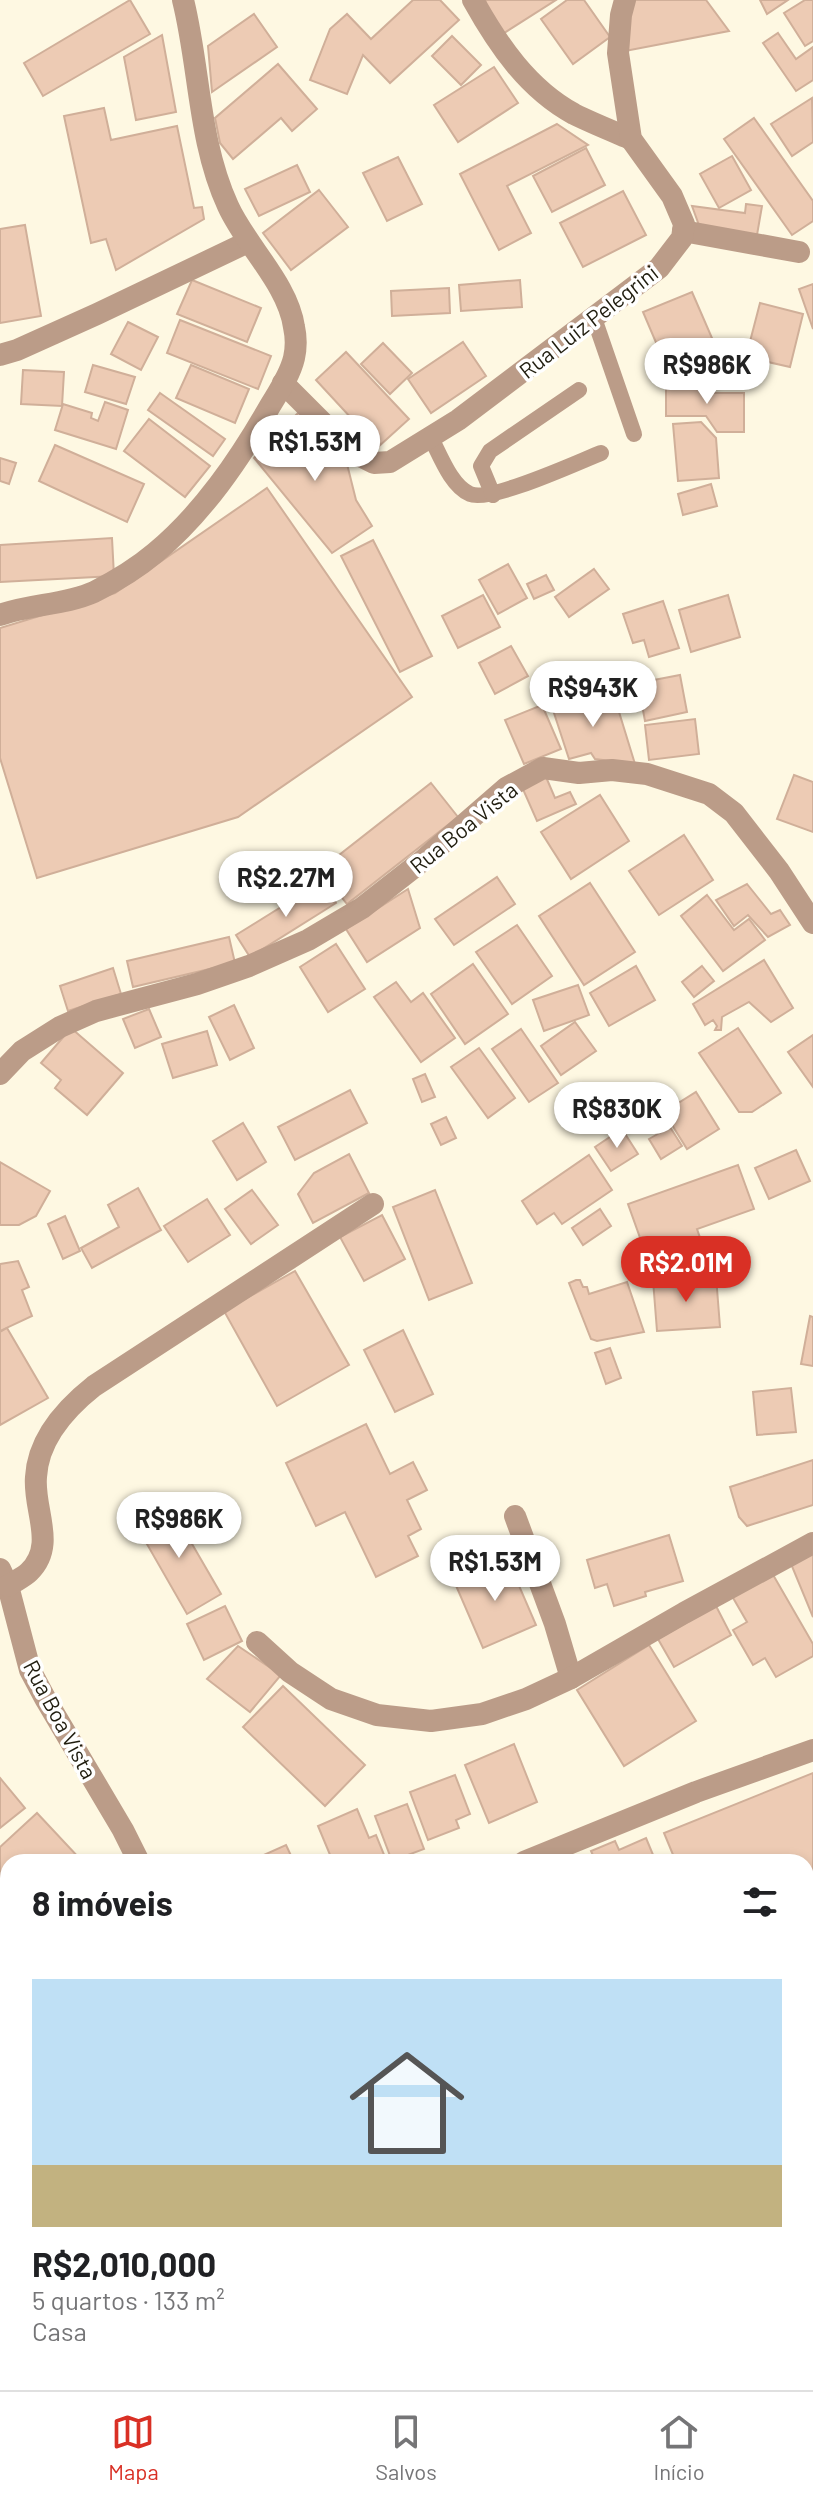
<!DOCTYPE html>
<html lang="pt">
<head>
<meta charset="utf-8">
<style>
	body { margin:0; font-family:Barlow,sans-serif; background:#f6f6f6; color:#202124; height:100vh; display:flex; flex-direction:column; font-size:30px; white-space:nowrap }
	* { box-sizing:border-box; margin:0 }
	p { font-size:26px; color:#757577 }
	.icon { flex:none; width:44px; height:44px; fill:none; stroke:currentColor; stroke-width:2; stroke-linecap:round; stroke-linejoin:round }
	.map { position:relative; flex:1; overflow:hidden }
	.panel { position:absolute; left:0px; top:1854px; width:814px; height:536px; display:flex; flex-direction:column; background:#fff; border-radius:24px 24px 0 0; box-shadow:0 4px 12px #0003 }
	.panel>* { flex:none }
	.price { position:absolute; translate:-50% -68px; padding:0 18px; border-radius:28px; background:#fff; color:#222; font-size:26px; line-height:52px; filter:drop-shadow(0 2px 4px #0008) }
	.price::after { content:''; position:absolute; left:50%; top:48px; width:24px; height:18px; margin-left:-12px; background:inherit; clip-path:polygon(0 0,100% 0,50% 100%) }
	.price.active { background:#d93025; color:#fff }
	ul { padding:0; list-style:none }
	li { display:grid; align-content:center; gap:16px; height:424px; padding:0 32px }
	li span { display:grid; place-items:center; height:248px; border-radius:0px; color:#555 }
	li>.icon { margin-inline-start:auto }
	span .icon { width:144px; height:144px; fill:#fffc; stroke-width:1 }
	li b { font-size:34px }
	h2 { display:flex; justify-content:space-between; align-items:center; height:96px; padding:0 32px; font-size:34px }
	.dock { display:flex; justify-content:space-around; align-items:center; height:112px; border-top:2px solid #e0e0e0; background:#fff; font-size:22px; color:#757577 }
	.dock a { display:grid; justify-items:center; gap:4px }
	.dock .active { color:#d93025 }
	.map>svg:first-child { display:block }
</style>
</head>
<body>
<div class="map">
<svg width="813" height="2390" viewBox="0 0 813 2390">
	<rect width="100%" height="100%" fill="#fef8e2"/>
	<!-- building -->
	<g fill="#edcbb4" stroke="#d0af99" stroke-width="2">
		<polygon points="130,0 150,34 43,96 24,63"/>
		<polygon points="413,0 440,0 459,20 390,83 363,55 347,94 310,80 330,29 347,14 371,39"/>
		<polygon points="487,0 556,0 501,35 481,4"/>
		<polygon points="567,0 584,0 610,37 573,64 541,19"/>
		<polygon points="633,0 706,0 729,31 625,51"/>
		<polygon points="760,0 788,0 767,14"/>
		<polygon points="805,0 813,0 813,41 805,46 784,13"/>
		<polygon points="254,14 277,47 212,92 208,46"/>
		<polygon points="778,33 796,59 813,47 813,80 796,91 763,43"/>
		<polygon points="162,35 176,112 136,120 124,57"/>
		<polygon points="452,36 481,65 461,85 432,56"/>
		<polygon points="278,64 317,109 292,131 281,118 233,159 220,143 215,118"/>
		<polygon points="494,67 518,103 458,142 434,105"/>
		<polygon points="812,98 813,142 792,156 771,124"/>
		<polygon points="104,108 111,140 177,126 194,208 202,207 204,219 116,270 106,239 91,243 64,116"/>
		<polygon points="754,118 813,201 813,221 792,235 724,139"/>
		<polygon points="557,124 588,145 507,186 531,233 499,250 460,174"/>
		<polygon points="586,148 605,185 552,212 533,176"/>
		<polygon points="732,156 751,190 719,208 700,174"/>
		<polygon points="398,157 422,204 387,221 363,173"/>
		<polygon points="297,165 310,192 259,216 245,189"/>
		<polygon points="319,190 348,227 291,270 263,233"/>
		<polygon points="623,191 646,235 583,267 560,223"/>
		<polygon points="746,204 762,206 757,235 700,228 692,206 745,213"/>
		<polygon points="25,225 41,316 0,323 0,229"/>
		<polygon points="192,280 261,308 247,342 177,314"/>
		<polygon points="520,280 522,307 461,311 459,285"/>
		<polygon points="813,284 813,329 799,289"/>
		<polygon points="449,288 450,313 392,316 391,291"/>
		<polygon points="692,292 715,345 666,366 643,312"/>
		<polygon points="760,303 803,314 790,367 746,357"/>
		<polygon points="180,320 271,356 258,389 167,353"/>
		<polygon points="128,322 158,337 141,370 111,354"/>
		<polygon points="463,342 486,376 431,413 408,379"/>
		<polygon points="383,343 412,373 390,394 361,364"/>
		<polygon points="346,352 409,419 378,447 316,380"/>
		<polygon points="93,365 135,377 126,404 85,392"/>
		<polygon points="191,365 249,389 235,423 176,398"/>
		<polygon points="23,370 64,372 62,406 21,404"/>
		<polygon points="709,383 709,393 744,393 744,432 717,432 706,416 666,416 666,384"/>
		<polygon points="160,393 225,439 213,456 148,410"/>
		<polygon points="105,402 128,410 116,449 55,430 63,404 92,413 91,418 98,421"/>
		<polygon points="299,412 347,464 356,500 372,526 332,553 254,458"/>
		<polygon points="149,419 210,466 185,497 124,451"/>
		<polygon points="701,422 716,438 719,478 678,481 673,424"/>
		<polygon points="55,445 144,484 127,522 39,481"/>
		<polygon points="0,458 16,463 9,484 0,481"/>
		<polygon points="711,484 717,506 683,515 678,494"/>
		<polygon points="267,488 412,697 238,817 37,878 0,758 0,628 115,593"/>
		<polygon points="112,538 114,576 0,582 0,545"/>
		<polygon points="373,540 432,656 400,672 341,556"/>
		<polygon points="508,564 527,598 498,614 479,580"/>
		<polygon points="594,569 609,589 569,617 555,597"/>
		<polygon points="546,575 554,590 534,599 527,584"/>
		<polygon points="483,595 500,627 458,648 442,616"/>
		<polygon points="728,595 740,637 691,652 679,610"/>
		<polygon points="663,601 679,648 649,657 644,640 633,643 623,614"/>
		<polygon points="511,646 528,676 495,694 479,663"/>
		<polygon points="680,675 687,712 645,721 638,683"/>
		<polygon points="606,690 612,708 619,712 635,764 595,759 591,753 569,759 552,707"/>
		<polygon points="542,705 561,749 524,764 505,720"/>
		<polygon points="695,719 699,754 649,760 645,725"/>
		<polygon points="794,775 813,782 813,832 777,819"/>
		<polygon points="546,777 555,798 570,792 576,804 537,821 522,787"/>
		<polygon points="431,783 458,817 347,904 320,870"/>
		<polygon points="600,795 629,841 571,879 541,832"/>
		<polygon points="684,835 713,880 659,915 629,871"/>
		<polygon points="497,877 515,904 454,945 435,919"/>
		<polygon points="323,881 336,903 250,957 236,935"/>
		<polygon points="590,883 635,952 584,985 539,916"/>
		<polygon points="747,884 771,914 780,910 790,925 768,937 748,915 734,926 716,900"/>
		<polygon points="408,889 420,928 367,962 346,929"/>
		<polygon points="707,895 734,930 749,919 765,940 723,971 681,916"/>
		<polygon points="517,925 552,976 512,1004 476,952"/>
		<polygon points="229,937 235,963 133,987 127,961"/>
		<polygon points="336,944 365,989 328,1012 300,967"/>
		<polygon points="764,960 793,1008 771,1022 749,1002 722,1017 721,1030 715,1030 717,1026 713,1020 705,1025 693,1004"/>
		<polygon points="473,964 508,1014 465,1044 431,994"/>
		<polygon points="636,966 655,1000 609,1026 590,993"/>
		<polygon points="702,966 714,981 694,997 682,982"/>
		<polygon points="113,968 121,994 68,1011 60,986"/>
		<polygon points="396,982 411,1002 423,993 455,1038 421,1062 374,997"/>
		<polygon points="578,985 589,1015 544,1031 533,1000"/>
		<polygon points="234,1005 254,1048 230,1060 209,1017"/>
		<polygon points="149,1009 161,1037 135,1048 123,1019"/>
		<polygon points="575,1022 596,1051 561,1075 541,1046"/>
		<polygon points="71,1028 123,1073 87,1115 55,1088 61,1080 41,1063"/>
		<polygon points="738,1028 781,1093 752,1112 739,1112 699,1053"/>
		<polygon points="521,1029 558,1083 529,1102 492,1049"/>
		<polygon points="207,1031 217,1065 173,1078 162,1044"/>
		<polygon points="813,1035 813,1087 788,1052"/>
		<polygon points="479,1048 515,1098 488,1118 451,1067"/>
		<polygon points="425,1074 435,1097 422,1102 413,1079"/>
		<polygon points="350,1090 367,1123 295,1160 278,1127"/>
		<polygon points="696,1092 719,1129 687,1149 664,1112"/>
		<polygon points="446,1117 456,1138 441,1145 431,1124"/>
		<polygon points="243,1123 266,1162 237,1180 213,1141"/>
		<polygon points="670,1127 682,1146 661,1159 649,1139"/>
		<polygon points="622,1129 638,1154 611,1171 595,1147"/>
		<polygon points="796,1150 810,1181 769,1199 755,1168"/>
		<polygon points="349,1154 369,1193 313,1223 298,1194 314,1173"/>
		<polygon points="589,1155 612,1190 562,1224 554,1213 537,1224 522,1201"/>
		<polygon points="0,1162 50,1191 36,1216 19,1225 0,1225"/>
		<polygon points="738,1165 754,1209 697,1229 706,1255 667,1269 648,1260 628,1204"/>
		<polygon points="138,1188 161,1230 92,1268 81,1248 119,1227 108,1205"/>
		<polygon points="252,1190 278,1225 251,1244 225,1209"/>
		<polygon points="435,1190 472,1283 429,1300 393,1207"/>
		<polygon points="207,1199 230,1235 188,1262 164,1226"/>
		<polygon points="600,1209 611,1226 583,1245 572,1228"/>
		<polygon points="382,1215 405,1259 364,1281 340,1237"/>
		<polygon points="65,1216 80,1251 63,1259 48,1224"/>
		<polygon points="18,1261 29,1287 22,1290 32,1316 0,1331 0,1264"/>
		<polygon points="295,1271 349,1365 277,1406 224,1311"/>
		<polygon points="716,1276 720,1327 657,1331 653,1280"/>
		<polygon points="576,1280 580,1280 583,1287 587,1287 589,1294 627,1282 644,1332 597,1341 591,1339 569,1283"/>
		<polygon points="810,1316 813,1317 813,1366 801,1364"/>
		<polygon points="7,1328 48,1398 0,1425 0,1332"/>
		<polygon points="403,1330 433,1394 395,1412 364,1350"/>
		<polygon points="610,1348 621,1378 606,1384 595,1353"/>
		<polygon points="791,1388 796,1432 757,1435 753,1392"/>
		<polygon points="366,1424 390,1474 413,1462 427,1490 407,1500 421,1529 408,1536 418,1556 376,1577 345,1512 316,1526 286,1463"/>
		<polygon points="813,1460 813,1505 747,1526 739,1517 730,1487"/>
		<polygon points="170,1506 221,1594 187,1614 136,1525"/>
		<polygon points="669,1535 683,1581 645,1592 646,1596 614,1606 607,1584 595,1588 587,1560"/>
		<polygon points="813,1549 813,1617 789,1559"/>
		<polygon points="507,1558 536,1625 483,1648 454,1581"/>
		<polygon points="772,1573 813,1644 813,1656 776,1677 765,1658 753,1665 733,1630 747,1622 732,1596"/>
		<polygon points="225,1606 242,1641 204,1660 187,1624"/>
		<polygon points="716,1606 731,1635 674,1667 658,1639"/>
		<polygon points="649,1645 696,1721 624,1766 577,1690"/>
		<polygon points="238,1646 281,1675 250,1712 207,1679"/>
		<polygon points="283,1686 365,1765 325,1806 243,1727"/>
		<polygon points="514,1744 537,1802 489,1823 465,1765"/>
		<polygon points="813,1773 813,1909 806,1912 806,1862 676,1862 664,1833"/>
		<polygon points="455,1775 470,1814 456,1820 459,1828 428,1840 410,1792"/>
		<polygon points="0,1778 25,1808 0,1828"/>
		<polygon points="407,1804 424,1849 392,1861 375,1816"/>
		<polygon points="357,1809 369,1838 376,1835 387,1862 333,1862 318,1826"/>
		<polygon points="37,1813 81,1860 79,1862 8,1862 8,1929 0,1921 0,1847"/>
		<polygon points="646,1838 656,1862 596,1862 591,1851 615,1841 619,1850"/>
		<polygon points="286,1845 294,1862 248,1862"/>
		<polygon points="813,1924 813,1978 806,1981 806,1927"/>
		<polygon points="813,2073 813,2136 806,2140 806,2077"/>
		<polygon points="110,2382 207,2382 216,2390 118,2390"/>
	</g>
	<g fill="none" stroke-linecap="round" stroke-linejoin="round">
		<!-- service -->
		<g stroke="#bb9c88" stroke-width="16">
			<polyline points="594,318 634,434"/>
			<path d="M431,438c9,17 20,48 39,56 20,9 108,-32 131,-41"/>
			<polyline points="493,495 481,466 490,451 579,390"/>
		</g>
		<!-- minor -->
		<g stroke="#bb9c88" stroke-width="22">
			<path d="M473,0c25,45 55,89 101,114 18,9 38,17 57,25"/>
			<polyline points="683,231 799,252"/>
			<polyline points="0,355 17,350 97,314 248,242"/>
			<polyline points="283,383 352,452 374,463 390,462 458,420 659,268 682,238 684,224 672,196 631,139 618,53 621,15 625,0"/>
			<path d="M0,615c30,-11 65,-10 94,-23 22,-11 42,-23 61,-39 48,-40 84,-93 115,-147 9,-15 20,-31 24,-48 2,-9 2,-22 0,-31 -6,-43 -48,-81 -66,-121 -30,-65 -28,-138 -45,-206"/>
			<polyline points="0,1074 22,1051 60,1027 96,1011 197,984 249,966 308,940 362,908 422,861 506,788 543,768 579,773 612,770 647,774 709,794 734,813 779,871 813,923"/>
			<polyline points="515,1516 555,1624 571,1678"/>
			<polyline points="0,1569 8,1586 30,1670 46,1700 123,1830 139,1862"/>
			<path d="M8,1586c7,-5 16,-9 21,-14 28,-27 4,-62 7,-95 2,-38 29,-68 58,-91l279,-182"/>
			<polyline points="257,1642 290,1672 331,1699 377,1715 431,1721 482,1714 526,1699 571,1678 684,1613 813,1543"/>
			<polyline points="524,1862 696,1792 813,1750"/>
			<polyline points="0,1936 8,1945"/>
			<polyline points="806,2051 813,2046"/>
			<polyline points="806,2239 813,2240"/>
			<polyline points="0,2287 8,2303"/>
			<polyline points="806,2324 813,2327"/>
			<polyline points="50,2382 55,2390"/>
			<polyline points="801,2382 813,2384"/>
			<polyline points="480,2390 492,2382"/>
		</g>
	</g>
	<g text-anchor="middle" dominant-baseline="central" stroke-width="7" stroke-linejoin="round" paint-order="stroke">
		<!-- street labels -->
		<g font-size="22" fill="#201d0f" stroke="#fff">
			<text transform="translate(588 321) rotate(-38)">Rua Luiz Pelegrini</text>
			<text transform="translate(463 827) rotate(-39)">Rua Boa Vista</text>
			<text transform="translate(61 1719) rotate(62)">Rua Boa Vista</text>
		</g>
	</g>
</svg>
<b class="price" style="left:707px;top:406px">R$986K</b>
<b class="price" style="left:315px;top:483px">R$1.53M</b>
<b class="price" style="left:593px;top:729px">R$943K</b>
<b class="price" style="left:286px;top:919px">R$2.27M</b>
<b class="price" style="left:617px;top:1150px">R$830K</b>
<b class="price active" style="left:686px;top:1304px">R$2.01M</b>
<b class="price" style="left:179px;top:1560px">R$986K</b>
<b class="price" style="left:495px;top:1603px">R$1.53M</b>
<section class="panel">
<h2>8 imóveis<svg class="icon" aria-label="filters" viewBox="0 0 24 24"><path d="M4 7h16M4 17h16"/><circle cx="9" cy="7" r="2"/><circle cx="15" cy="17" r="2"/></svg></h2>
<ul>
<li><span style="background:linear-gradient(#bfe0f5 75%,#c2b280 0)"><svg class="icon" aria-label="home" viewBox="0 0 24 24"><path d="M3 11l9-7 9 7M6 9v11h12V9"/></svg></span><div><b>R$2,010,000</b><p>5 quartos · 133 m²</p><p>Casa</p></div></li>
</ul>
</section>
</div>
<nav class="dock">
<a class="active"><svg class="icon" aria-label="map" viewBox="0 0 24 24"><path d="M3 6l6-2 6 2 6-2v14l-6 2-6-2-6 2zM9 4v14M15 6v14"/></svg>Mapa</a>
<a><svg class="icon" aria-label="saved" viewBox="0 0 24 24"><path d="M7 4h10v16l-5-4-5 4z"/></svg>Salvos</a>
<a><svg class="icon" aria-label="home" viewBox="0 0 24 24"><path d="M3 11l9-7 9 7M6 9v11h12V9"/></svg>Início</a>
</nav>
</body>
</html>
